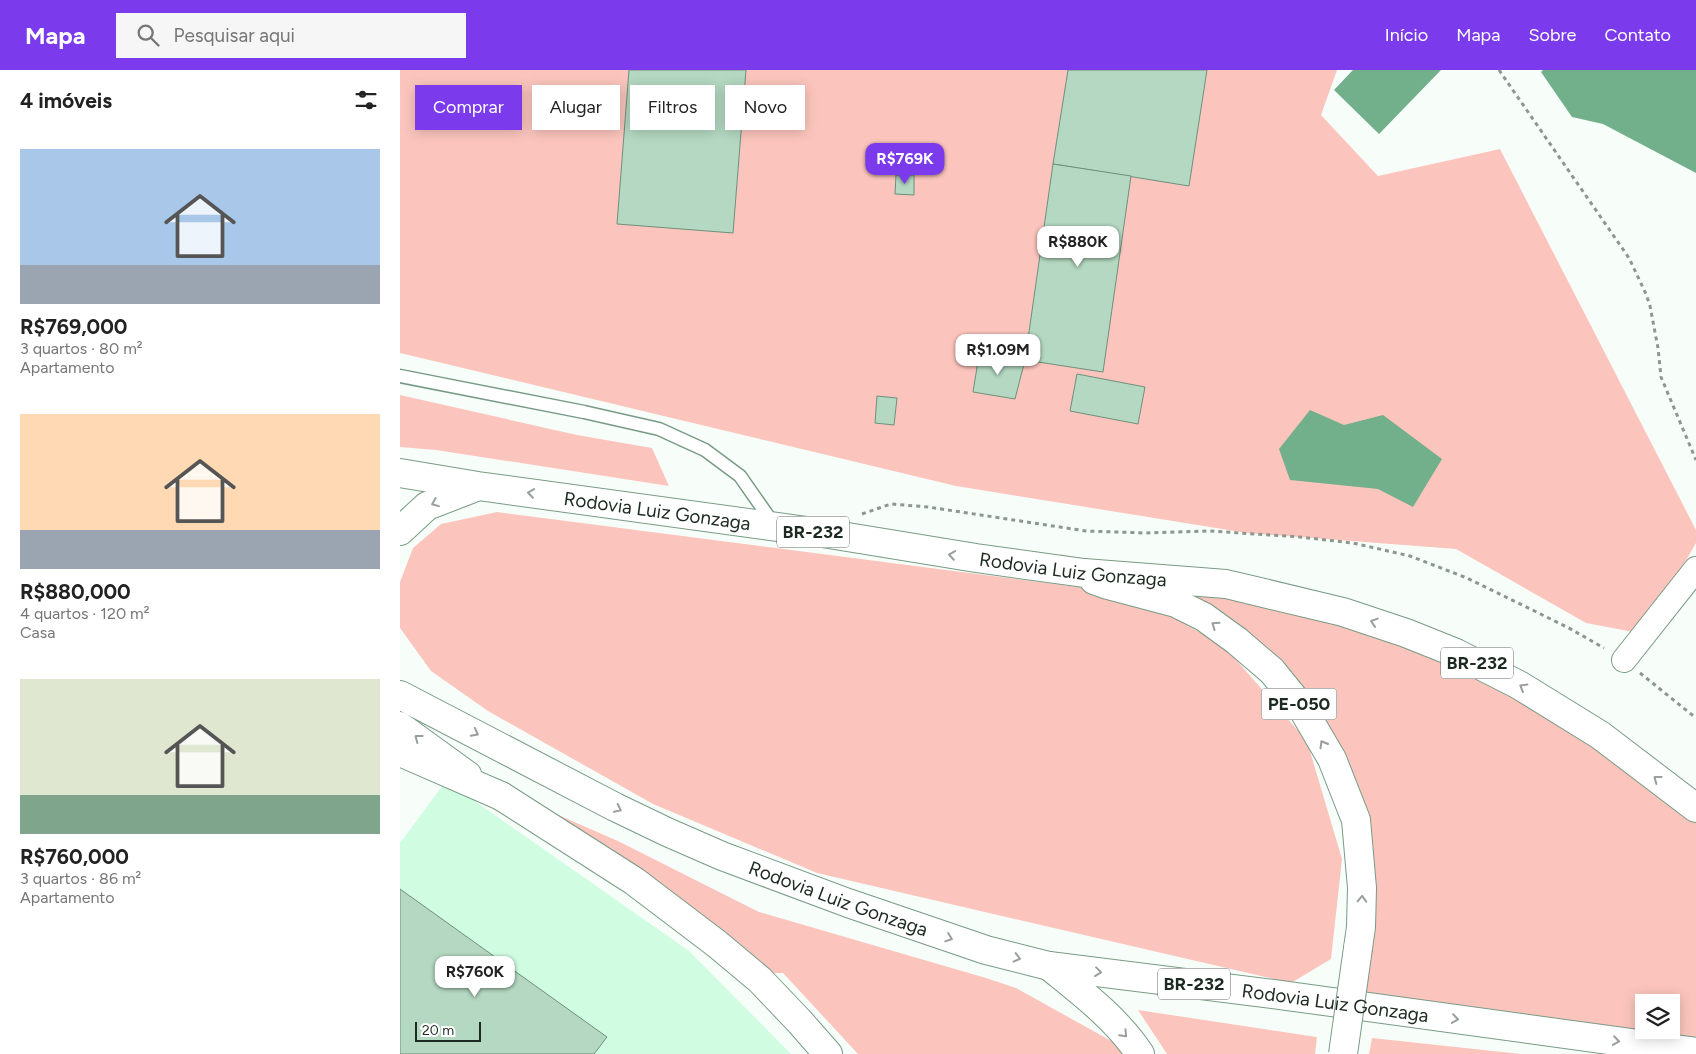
<!DOCTYPE html>
<html lang="pt">
<head>
<meta charset="utf-8">
<style>
	body { margin:0; font-family:Figtree,sans-serif; background:#f6f6f6; color:#222; height:100vh; display:flex; flex-direction:column; font-size:19px; white-space:nowrap }
	* { box-sizing:border-box; margin:0 }
	p { font-size:16px; color:#767676 }
	.icon { flex:none; width:28px; height:28px; fill:none; stroke:currentColor; stroke-width:2; stroke-linecap:round; stroke-linejoin:round }
	.map { position:relative; flex:1; overflow:hidden }
	.panel { display:flex; flex-direction:column; background:#fff; width:400px }
	.panel>* { flex:none }
	.hud { position:absolute; left:15px; top:15px; width:475px; height:45px; display:flex; gap:10px }
	.buttons { position:absolute; left:1235px; top:924px; display:grid; gap:10px }
	.buttons a { display:grid; place-items:center; width:45px; height:45px; border-radius:0px; background:#fff; box-shadow:0 2px 12px #0003; font-size:25px }
	.scale { position:absolute; left:15px; bottom:12px; width:66px; box-sizing:border-box; padding-left:5px; border:2px solid #1c2a21; border-top:0; font-size:14px; line-height:18px; white-space:nowrap; color:#1c2a21; -webkit-text-stroke:4px #fff; paint-order:stroke }
	.price { position:absolute; translate:-50% -42px; padding:0 11px; border-radius:10px; background:#fff; color:#222; font-size:16px; line-height:32px; filter:drop-shadow(0 1px 2px #0008) }
	.price::after { content:''; position:absolute; left:50%; top:30px; width:15px; height:11px; margin-left:-8px; background:inherit; clip-path:polygon(0 0,100% 0,50% 100%) }
	.price.current { background:#7c3aed; color:#fff }
	ul { padding:0; list-style:none }
	li { display:grid; align-content:center; gap:10px; height:265px; padding:0 20px }
	li span { display:grid; place-items:center; height:155px; border-radius:0px; color:#555 }
	li>.icon { margin-inline-start:auto }
	span .icon { width:90px; height:90px; fill:#fffc; stroke-width:1 }
	li b { font-size:21px }
	h2 { display:flex; justify-content:space-between; align-items:center; height:60px; padding:0 20px; font-size:21px }
	.chip { padding:0 18px; border-radius:0px; background:#fff; box-shadow:0 2px 12px #0003; font-size:18px; line-height:45px }
	.chip.current { background:#7c3aed; color:#fff }
	header { display:flex; align-items:center; gap:30px; box-sizing:border-box; height:70px; padding:0 25px; background:#7c3aed; color:#fff }
	header strong { font-size:24px }
	nav { display:flex; gap:28px; margin-inline-start:auto; font-size:18px }
	.search { width:350px; height:45px; background:#f6f6f6; display:flex; align-items:center; gap:12px; box-sizing:border-box; padding:0 18px; border-radius:0px; color:#767676; font-size:19px }
	main { display:flex; flex:1; min-height:0 }
	.map>svg:first-child { display:block }
</style>
</head>
<body>
<header>
<strong>Mapa</strong>
<div class="search"><svg class="icon" aria-label="search" viewBox="0 0 24 24"><circle cx="10" cy="10" r="6"/><path d="M15 15l6 6"/></svg>Pesquisar aqui</div>
<nav><a>Início</a><a>Mapa</a><a>Sobre</a><a>Contato</a></nav>
</header>
<main>
<section class="panel">
<h2>4 imóveis<svg class="icon" aria-label="filters" viewBox="0 0 24 24"><path d="M4 7h16M4 17h16"/><circle cx="9" cy="7" r="2"/><circle cx="15" cy="17" r="2"/></svg></h2>
<ul>
<li><span style="background:linear-gradient(#a9c7e8 75%,#9aa5b1 0)"><svg class="icon" aria-label="home" viewBox="0 0 24 24"><path d="M3 11l9-7 9 7M6 9v11h12V9"/></svg></span><div><b>R$769,000</b><p>3 quartos · 80 m²</p><p>Apartamento</p></div></li>
<li><span style="background:linear-gradient(#ffd9b3 75%,#9aa5b1 0)"><svg class="icon" aria-label="home" viewBox="0 0 24 24"><path d="M3 11l9-7 9 7M6 9v11h12V9"/></svg></span><div><b>R$880,000</b><p>4 quartos · 120 m²</p><p>Casa</p></div></li>
<li><span style="background:linear-gradient(#dfe7d0 75%,#7fa58c 0)"><svg class="icon" aria-label="home" viewBox="0 0 24 24"><path d="M3 11l9-7 9 7M6 9v11h12V9"/></svg></span><div><b>R$760,000</b><p>3 quartos · 86 m²</p><p>Apartamento</p></div></li>
</ul>
</section>
<div class="map">
<svg width="1296" height="984" viewBox="0 0 1296 984">
	<rect width="100%" height="100%" fill="#f7fef9"/>
	<!-- built -->
	<polygon fill="#d0fde1" points="46,711 289,881 391,984 0,984 0,773"/>
	<!-- green -->
	<g fill="#fbc5bd" fill-rule="evenodd">
		<polygon points="0,0 937,0 921,45 978,106 1100,79 1296,460 1296,473 1244,564 1186,553 1056,479 847,463 556,416 0,283"/>
		<polygon points="0,325 177,365 252,378 269,416 36,380 0,377"/>
		<polygon points="97,442 733,524 825,577 907,671 942,789 931,889 891,913 417,803 253,734 88,641 31,601 0,558 0,512 13,478 41,454"/>
		<path d="M659,484l167,30 170,43 300,170v247l-330,-37 -7,-153 -57,-146 -98,-91zM1244,932h27v28h-27z"/>
		<polygon points="156,744 218,771 359,842 586,908 616,918 715,973 726,984 458,984 383,903 365,903 238,801"/>
		<polygon points="738,940 917,967 915,984 767,984"/>
		<polygon points="972,968 1121,984 969,984"/>
	</g>
	<!-- water -->
	<g fill="#72af8b">
		<polygon points="953,0 1041,0 979,64 934,20"/>
		<polygon points="1143,0 1296,0 1296,103 1203,54 1172,47 1141,2"/>
		<polygon points="910,340 944,355 983,345 1042,389 1013,437 978,419 890,410 879,379"/>
	</g>
	<!-- building -->
	<g fill="#b4d8c1" stroke="#6e907b">
		<polygon points="229,0 346,0 333,163 217,154"/>
		<polygon points="668,0 807,0 789,116 653,94"/>
		<polygon points="653,94 731,106 703,302 625,290"/>
		<polygon points="496,105 514,105 514,125 495,124"/>
		<polygon points="579,285 625,290 615,329 573,322"/>
		<polygon points="677,304 745,317 738,354 670,341"/>
		<polygon points="477,326 497,328 494,355 475,353"/>
		<polygon points="0,819 207,967 194,984 0,984"/>
	</g>
	<g fill="none" stroke-linecap="round" stroke-linejoin="round">
		<!-- lane casing -->
		<g stroke="#789b85" stroke-width="15">
			<polyline id="lane" points="0,306 184,342 259,359 305,380 340,406 375,456"/>
		</g>
		<!-- street casing -->
		<g stroke="#789b85" stroke-width="26">
			<g id="street">
				<polyline points="1224,590 1296,499"/>
				<polyline points="0,654 69,704"/>
			</g>
		</g>
		<!-- primary casing -->
		<g stroke="#789b85" stroke-width="30">
			<g id="primary">
				<polyline points="694,510 708,515 776,533 804,547 837,571 872,601 902,638 932,689 956,750 962,818 961,857 958,878"/>
				<polyline points="101,726 234,811 317,874 360,910 400,952 428,984"/>
				<path d="M649,896c32,26 68,53 91,88"/>
			</g>
		</g>
		<!-- highway casing -->
		<g stroke="#789b85" stroke-width="30">
			<g id="highway">
				<path id="s1" d="M0,403l78,13 351,48 147,24 108,15 142,11 117,28 63,21 50,20 63,32 81,50 96,73"/>
				<polyline points="0,461 27,436 76,417"/>
				<path id="s2" d="M0,625l215,112 52,25 55,24 126,47 138,47 63,16 224,28 423,58"/>
				<polyline points="0,682 101,726"/>
			</g>
		</g>
		<!-- path -->
		<g stroke="#8c9790" stroke-width="3" stroke-dasharray="4 4" stroke-linecap="butt">
			<polyline points="1099,0 1229,188 1246,224 1250,236 1258,278 1261,307 1296,390"/>
			<polyline points="462,444 491,434 528,437 686,461 746,463 810,461 900,467 953,473 1010,486 1067,508 1167,557 1204,578"/>
			<polyline points="1240,603 1296,648"/>
		</g>
		<!-- lane -->
		<use href="#lane" stroke="#fff" stroke-width="12"/>
		<!-- street -->
		<use href="#street" stroke="#fff" stroke-width="24"/>
		<!-- primary -->
		<use href="#primary" stroke="#fff" stroke-width="28"/>
		<!-- highway -->
		<use href="#highway" stroke="#fff" stroke-width="28"/>
		<!-- primary-bridge casing -->
		<g stroke="#789b85" stroke-width="30" stroke-linecap="butt">
			<polyline id="primary-bridge" points="943,984 958,878"/>
		</g>
		<!-- primary-bridge -->
		<use href="#primary-bridge" stroke="#fff" stroke-width="28"/>
	</g>
	<!-- one-way arrows -->
	<defs><path id="oneway-chevron" d="M-2-3.5L2.5 0L-2 3.5" fill="none" stroke-width="1.6" stroke-linecap="round" stroke-linejoin="round" transform="scale(1.25)"/></defs>
	<g stroke="#999f9b">
		<use href="#oneway-chevron" transform="translate(131 423) rotate(-172)"/>
		<use href="#oneway-chevron" transform="translate(35 433) rotate(158)"/>
		<use href="#oneway-chevron" transform="translate(552 485) rotate(-171)"/>
		<use href="#oneway-chevron" transform="translate(974 552) rotate(-162)"/>
		<use href="#oneway-chevron" transform="translate(815 555) rotate(-145)"/>
		<use href="#oneway-chevron" transform="translate(1123 617) rotate(-149)"/>
		<use href="#oneway-chevron" transform="translate(75 663) rotate(28)"/>
		<use href="#oneway-chevron" transform="translate(18 668) rotate(-143)"/>
		<use href="#oneway-chevron" transform="translate(923 674) rotate(-120)"/>
		<use href="#oneway-chevron" transform="translate(1257 709) rotate(-143)"/>
		<use href="#oneway-chevron" transform="translate(218 739) rotate(26)"/>
		<use href="#oneway-chevron" transform="translate(962 829) rotate(-88)"/>
		<use href="#oneway-chevron" transform="translate(549 868) rotate(19)"/>
		<use href="#oneway-chevron" transform="translate(617 888) rotate(14)"/>
		<use href="#oneway-chevron" transform="translate(698 902) rotate(7)"/>
		<use href="#oneway-chevron" transform="translate(1055 949) rotate(8)"/>
		<use href="#oneway-chevron" transform="translate(724 964) rotate(47)"/>
		<use href="#oneway-chevron" transform="translate(1216 971) rotate(8)"/>
	</g>
	<g text-anchor="middle" dominant-baseline="central" stroke-width="4.5" stroke-linejoin="round" paint-order="stroke">
		<!-- shield labels -->
		<g fill="#fff" stroke="#606a64" stroke-width="1">
			<rect x="377" y="446.5" width="72" height="31" rx="4"/>
			<rect x="1041" y="577.5" width="72" height="31" rx="4"/>
			<rect x="861.5" y="618.5" width="75" height="31" rx="4"/>
			<rect x="758" y="898.5" width="72" height="31" rx="4"/>
		</g>
		<g font-size="18" font-weight="bold" fill="#1c2a21">
			<text x="413" y="462">BR-232</text>
			<text x="1077" y="593">BR-232</text>
			<text x="899" y="634">PE-050</text>
			<text x="794" y="914">BR-232</text>
		</g>
		<!-- street labels -->
		<g font-size="19" fill="#1c2a21" stroke="#fff">
			<text stroke="none"><textPath href="#s1" startOffset="260">Rodovia Luiz Gonzaga</textPath></text>
			<text stroke="none"><textPath href="#s1" startOffset="680">Rodovia Luiz Gonzaga</textPath></text>
			<text stroke="none"><textPath href="#s2" startOffset="484">Rodovia Luiz Gonzaga</textPath></text>
			<text stroke="none"><textPath href="#s2" startOffset="994">Rodovia Luiz Gonzaga</textPath></text>
		</g>
	</g>
</svg>
<div class="buttons">
<a><svg class="icon" aria-label="layers" viewBox="0 0 24 24"><path d="M12 4l9 5-9 5-9-5zM3 14l9 5 9-5"/></svg></a>
</div>
<div class="scale">20 m</div>
<b class="price current" style="left:505px;top:115px">R$769K</b>
<b class="price" style="left:678px;top:198px">R$880K</b>
<b class="price" style="left:598px;top:306px">R$1.09M</b>
<b class="price" style="left:75px;top:928px">R$760K</b>
<div class="hud">
<a class="chip current">Comprar</a>
<a class="chip">Alugar</a>
<a class="chip">Filtros</a>
<a class="chip">Novo</a>
</div>
</div>
</main>
</body>
</html>
